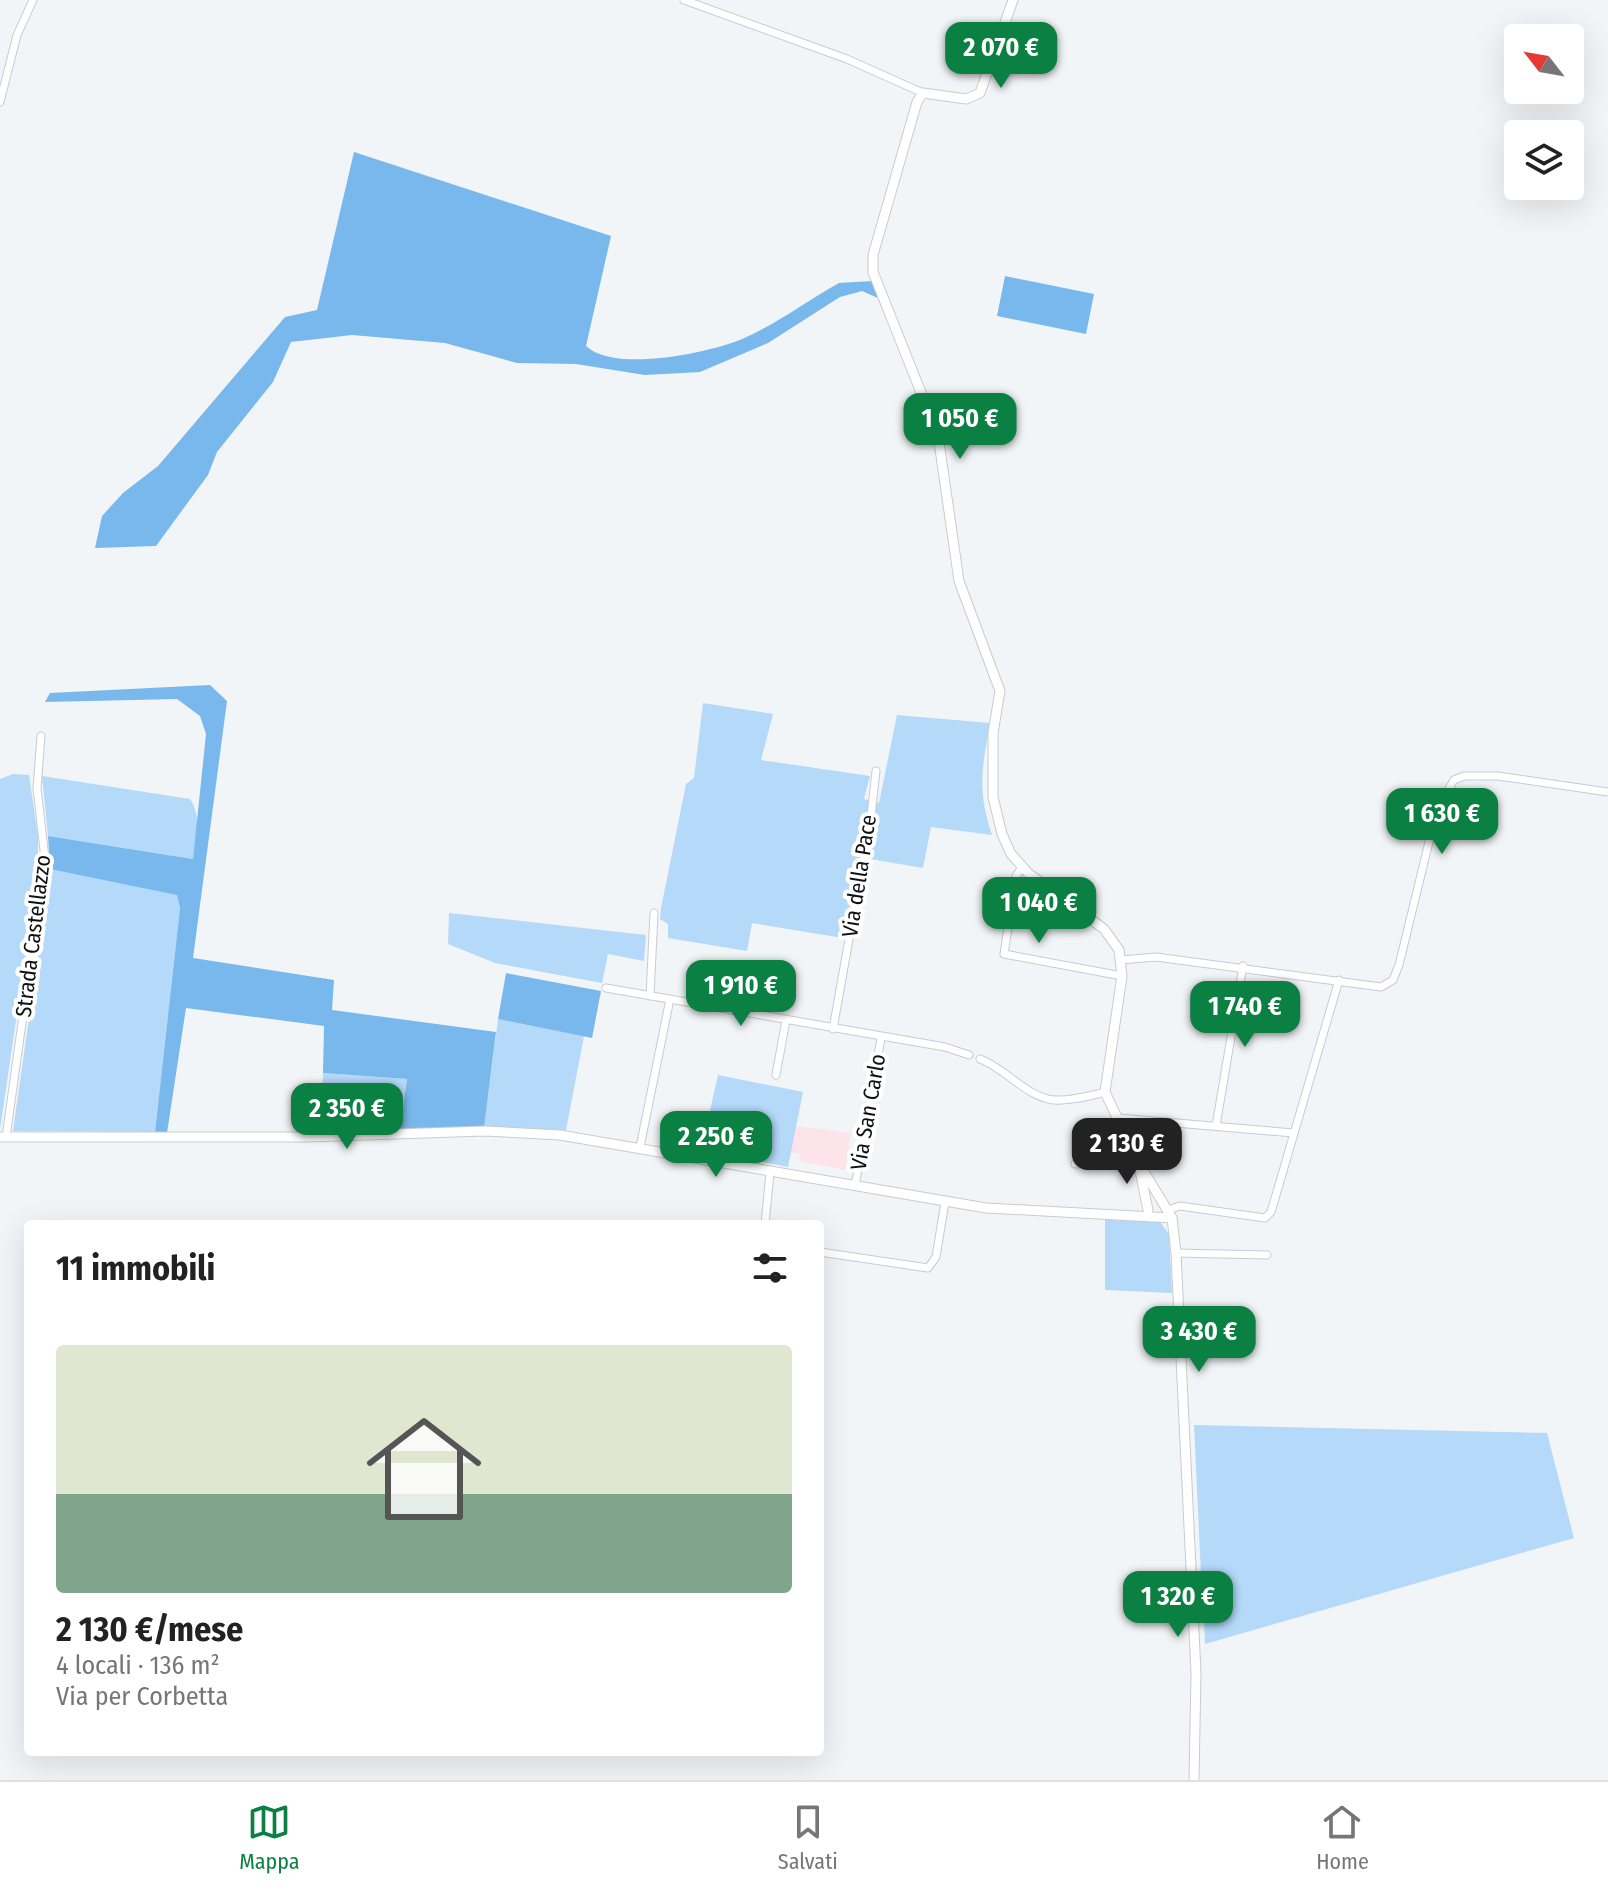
<!DOCTYPE html>
<html lang="it">
<head>
<meta charset="utf-8">
<style>
	body { margin:0; font-family:"Fira Sans Condensed",sans-serif; background:#f6f6f6; color:#222; height:100vh; display:flex; flex-direction:column; font-size:30px; white-space:nowrap }
	* { box-sizing:border-box; margin:0 }
	p { font-size:26px; color:#767676 }
	.icon { flex:none; width:44px; height:44px; fill:none; stroke:currentColor; stroke-width:2; stroke-linecap:round; stroke-linejoin:round }
	.map { position:relative; flex:1; overflow:hidden }
	.drawer { position:absolute; left:24px; top:1220px; width:800px; height:536px; display:flex; flex-direction:column; background:#fff; border-radius:8px; box-shadow:0 8px 32px #0002 }
	.drawer>* { flex:none }
	.needle { width:52px; rotate:301deg }
	.fabs { position:absolute; left:1504px; top:24px; display:grid; gap:16px }
	.fabs a { display:grid; place-items:center; width:80px; height:80px; border-radius:8px; background:#fff; box-shadow:0 8px 32px #0002; font-size:40px }
	.price { position:absolute; translate:-50% -68px; padding:0 18px; border-radius:16px; background:#0b8043; color:#fff; font-size:26px; line-height:52px; filter:drop-shadow(0 2px 4px #0008) }
	.price::after { content:''; position:absolute; left:50%; top:48px; width:24px; height:18px; margin-left:-12px; background:inherit; clip-path:polygon(0 0,100% 0,50% 100%) }
	.price.current { background:#222; color:#fff }
	ul { padding:0; list-style:none }
	li { display:grid; align-content:center; gap:16px; height:424px; padding:0 32px }
	li+li { border-top:2px solid #e0e0e0 }
	li span { display:grid; place-items:center; height:248px; border-radius:8px; color:#555 }
	li>.icon { margin-inline-start:auto }
	span .icon { width:144px; height:144px; fill:#fffc; stroke-width:1 }
	li b { font-size:34px }
	h2 { display:flex; justify-content:space-between; align-items:center; height:96px; padding:0 32px; font-size:34px }
	.menu { display:flex; justify-content:space-around; align-items:center; height:112px; border-top:2px solid #e0e0e0; background:#fff; font-size:22px; color:#767676 }
	.menu a { display:grid; justify-items:center; gap:4px }
	.menu .current { color:#0b8043 }
	.map>svg:first-child { display:block }
</style>
</head>
<body>
<div class="map">
<svg width="1608" height="1780" viewBox="0 0 1608 1780">
	<rect width="100%" height="100%" fill="#f2f5f7"/>
	<!-- education -->
	<polygon fill="#fde3ea" points="796,1126 851,1133 845,1170 799,1161 800,1154 790,1152"/>
	<!-- green -->
	<g fill="#b4d9f9">
		<path d="M703,703l70,11 -12,46 109,16 -6,23 15,4 18,-88 93,8c-8,45 -13,68 2,112l-61,-8 -8,41 -64,-11 -16,81 -91,-15 -5,28 -79,-13v-14l-8,-5 1,-11 25,-124 8,-6z"/>
		<polygon points="13,774 29,775 38,837 38,869 0,1130 0,779"/>
		<path d="M42,776l148,23c12,17 6,41 3,60l-145,-23z"/>
		<polygon points="50,869 177,894 180,908 155,1132 13,1131"/>
		<polygon points="449,913 646,935 644,961 608,954 602,983 495,963 448,944"/>
		<polygon points="498,1019 584,1036 566,1130 484,1128"/>
		<polygon points="323,1073 407,1079 400,1129 349,1130 352,1101 322,1098"/>
		<polygon points="718,1075 803,1092 788,1167 701,1150"/>
		<polygon points="1105,1218 1160,1222 1169,1234 1172,1293 1105,1290"/>
		<polygon points="1194,1425 1547,1433 1574,1538 1205,1644 1204,1620 1222,1617 1221,1595 1202,1596"/>
	</g>
	<!-- forest -->
	<g fill="#79b8ec">
		<path d="M354,152l257,84 -25,110c28,27 123,7 156,-7 33,-14 65,-38 97,-56l33,-2 6,17 -16,-7 -22,6 -72,46 -68,29 -55,3 -69,-11 -59,-1 -72,-20 -93,-8 -61,7 -18,40 -56,70 -9,23 -52,71 -61,2 7,-32 21,-23 35,-27 127,-149 32,-7z"/>
		<polygon points="1005,276 1094,294 1086,334 997,316"/>
		<polygon points="210,685 227,701 193,958 334,980 332,1010 496,1032 484,1128 400,1129 407,1079 323,1073 324,1026 186,1008 167,1133 155,1132 180,908 177,895 50,869 48,836 193,859 206,734 200,716 177,699 45,702 50,693"/>
		<polygon points="506,973 601,991 592,1038 498,1019"/>
	</g>
	<g fill="none" stroke-linecap="round" stroke-linejoin="round">
		<!-- minor casing -->
		<g stroke="#c9cbce" stroke-width="9">
			<g id="minor">
				<polyline points="684,0 847,59 923,93"/>
				<polyline points="0,102 17,35 33,0"/>
				<polyline points="1022,867 1016,876 1004,954 1122,976"/>
				<polyline points="1121,960 1156,957 1381,987 1393,980 1399,965 1437,809 1454,780 1464,776 1498,776 1608,792"/>
				<polyline points="606,988 945,1047 969,1055"/>
				<polyline points="650,996 654,913"/>
				<polyline points="833,1029 871,816 876,771"/>
				<path d="M980,1059c25,9 46,38 74,41 16,1 35,-4 51,-8"/>
				<polyline points="776,1075 786,1020"/>
				<polyline points="1117,1118 1294,1133"/>
				<polyline points="1216,1126 1243,966"/>
				<polyline points="6,1137 45,859 37,788 41,736"/>
				<polyline points="640,1147 670,999"/>
				<polyline points="1075,1164 1137,1160"/>
				<polyline points="855,1186 881,1038"/>
				<polyline points="1168,1210 1180,1206 1265,1218 1271,1212 1339,980"/>
				<polyline points="765,1224 770,1173"/>
				<polyline points="820,1252 928,1268 936,1257 945,1202"/>
				<polyline points="1176,1253 1267,1255"/>
			</g>
		</g>
		<!-- tertiary casing -->
		<g stroke="#c9cbce" stroke-width="11">
			<g id="tertiary">
				<polyline points="1013,0 980,93 966,99 923,93 917,102 873,255 873,272 938,435 959,581 1000,691 993,733 993,797 1002,834 1011,854 1028,873 1104,929 1119,950 1122,976 1105,1092 1137,1160 1172,1218 1176,1253 1196,1673 1194,1780"/>
				<polyline points="0,1137 305,1137 485,1131 560,1135 986,1208 1172,1218"/>
				<polyline points="1140,1171 1148,1210"/>
			</g>
		</g>
		<!-- minor -->
		<use href="#minor" stroke="#fff" stroke-width="7"/>
		<!-- tertiary -->
		<use href="#tertiary" stroke="#fff" stroke-width="9"/>
	</g>
	<g text-anchor="middle" dominant-baseline="central" stroke-width="8" stroke-linejoin="round" paint-order="stroke">
		<!-- street labels -->
		<g font-size="22" fill="#0f1010" stroke="#fff">
			<text transform="translate(859 876) rotate(-81)">Via della Pace</text>
			<text transform="translate(33 936) rotate(-83)">Strada Castellazzo</text>
			<text transform="translate(868 1112) rotate(-80)">Via San Carlo</text>
		</g>
	</g>
</svg>
<div class="fabs">
<a><svg class="needle" viewBox="-14 -14 28 28"><path d="M0-13l5 13h-10z" fill="#e53935"/><path d="M0 13l5-13h-10z" fill="#767676"/></svg></a>
<a><svg class="icon" aria-label="layers" viewBox="0 0 24 24"><path d="M12 4l9 5-9 5-9-5zM3 14l9 5 9-5"/></svg></a>
</div>
<b class="price" style="left:1001px;top:90px">2 070 €</b>
<b class="price" style="left:960px;top:461px">1 050 €</b>
<b class="price" style="left:1442px;top:856px">1 630 €</b>
<b class="price" style="left:1039px;top:945px">1 040 €</b>
<b class="price" style="left:741px;top:1028px">1 910 €</b>
<b class="price" style="left:1245px;top:1049px">1 740 €</b>
<b class="price" style="left:347px;top:1151px">2 350 €</b>
<b class="price" style="left:716px;top:1179px">2 250 €</b>
<b class="price current" style="left:1127px;top:1186px">2 130 €</b>
<b class="price" style="left:1199px;top:1374px">3 430 €</b>
<b class="price" style="left:1178px;top:1639px">1 320 €</b>
<section class="drawer">
<h2>11 immobili<svg class="icon" aria-label="filters" viewBox="0 0 24 24"><path d="M4 7h16M4 17h16"/><circle cx="9" cy="7" r="2"/><circle cx="15" cy="17" r="2"/></svg></h2>
<ul>
<li><span style="background:linear-gradient(#dfe7d0 60%,#7fa58c 0)"><svg class="icon" aria-label="home" viewBox="0 0 24 24"><path d="M3 11l9-7 9 7M6 9v11h12V9"/></svg></span><div><b>2 130 €/mese</b><p>4 locali · 136 m²</p><p>Via per Corbetta</p></div></li>
</ul>
</section>
</div>
<nav class="menu">
<a class="current"><svg class="icon" aria-label="map" viewBox="0 0 24 24"><path d="M3 6l6-2 6 2 6-2v14l-6 2-6-2-6 2zM9 4v14M15 6v14"/></svg>Mappa</a>
<a><svg class="icon" aria-label="saved" viewBox="0 0 24 24"><path d="M7 4h10v16l-5-4-5 4z"/></svg>Salvati</a>
<a><svg class="icon" aria-label="home" viewBox="0 0 24 24"><path d="M3 11l9-7 9 7M6 9v11h12V9"/></svg>Home</a>
</nav>
</body>
</html>
